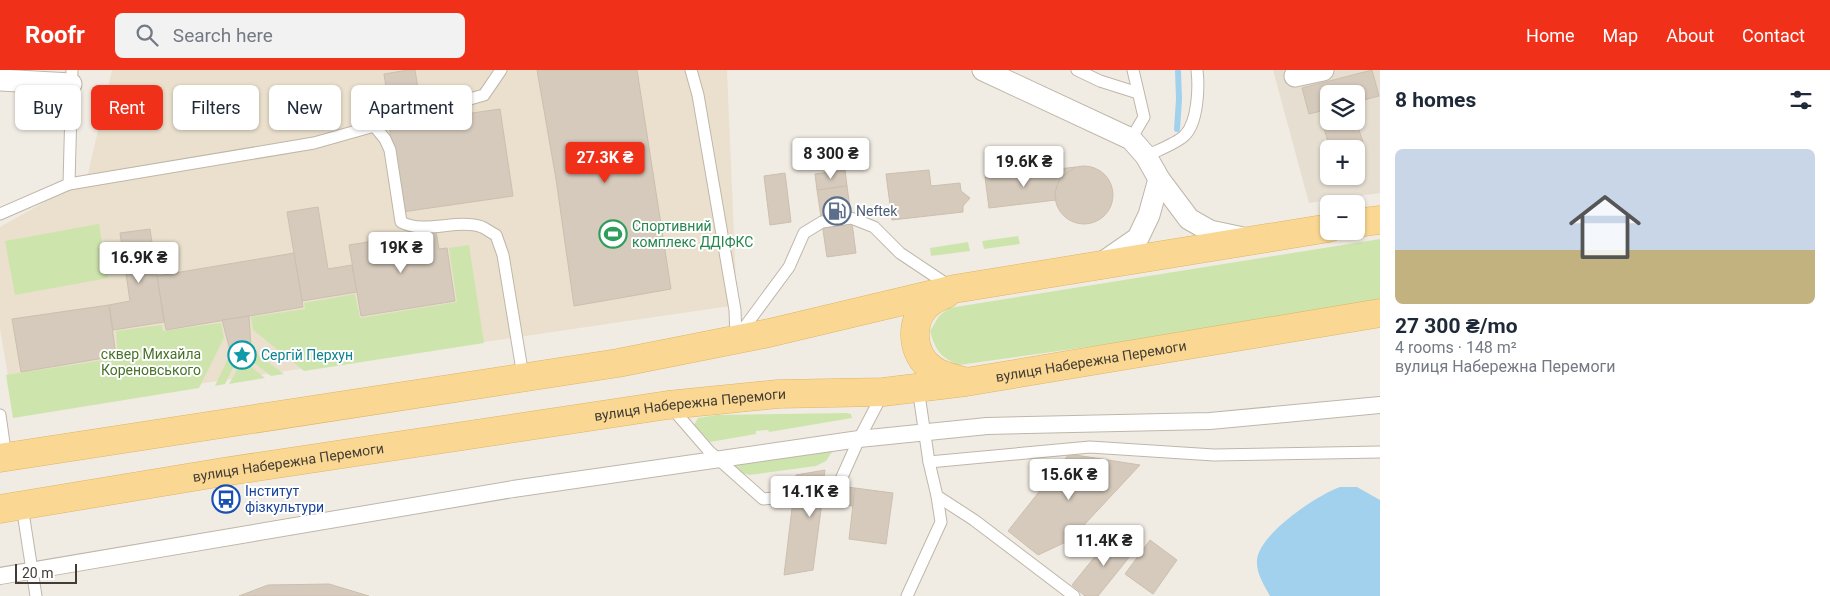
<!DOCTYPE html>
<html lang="en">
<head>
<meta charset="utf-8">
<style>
	body { margin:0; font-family:Roboto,sans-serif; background:#f2f2f3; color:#1f2937; height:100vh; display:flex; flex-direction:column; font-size:19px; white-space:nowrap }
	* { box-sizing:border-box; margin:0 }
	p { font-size:16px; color:#747a83 }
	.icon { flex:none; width:28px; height:28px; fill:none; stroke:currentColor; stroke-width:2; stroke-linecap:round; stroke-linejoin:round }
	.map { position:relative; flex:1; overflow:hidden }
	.panel { display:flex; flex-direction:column; background:#fff; width:450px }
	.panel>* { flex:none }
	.guide { position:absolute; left:15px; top:15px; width:475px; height:45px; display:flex; gap:10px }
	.tools { position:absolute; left:1320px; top:15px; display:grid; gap:10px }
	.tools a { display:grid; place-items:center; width:45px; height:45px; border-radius:8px; background:#fff; box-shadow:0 1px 4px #0004; font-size:25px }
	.scale { position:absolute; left:15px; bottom:12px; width:62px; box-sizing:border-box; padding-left:5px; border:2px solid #423c34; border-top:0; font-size:14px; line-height:18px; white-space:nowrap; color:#423c34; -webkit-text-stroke:4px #fff; paint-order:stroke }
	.price { position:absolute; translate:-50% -42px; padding:0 11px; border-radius:5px; background:#fff; color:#222; font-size:16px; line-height:32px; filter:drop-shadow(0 1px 2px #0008) }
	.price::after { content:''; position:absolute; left:50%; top:30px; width:15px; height:11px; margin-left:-8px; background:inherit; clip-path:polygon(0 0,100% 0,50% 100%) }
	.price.on { background:#f1301a; color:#fff }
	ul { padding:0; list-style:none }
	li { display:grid; align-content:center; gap:10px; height:265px; padding:0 15px }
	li+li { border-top:1px solid #e0e1e3 }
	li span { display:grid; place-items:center; height:155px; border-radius:8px; color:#555 }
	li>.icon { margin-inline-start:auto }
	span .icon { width:90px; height:90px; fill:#fffc; stroke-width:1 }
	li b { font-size:21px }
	h2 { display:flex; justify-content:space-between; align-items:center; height:60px; padding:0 15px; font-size:21px }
	.pill { padding:0 18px; border-radius:8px; background:#fff; box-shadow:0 1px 4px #0004; font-size:18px; line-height:45px }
	.pill.on { background:#f1301a; color:#fff }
	header { display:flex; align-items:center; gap:30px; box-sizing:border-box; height:70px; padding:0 25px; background:#f1301a; color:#fff }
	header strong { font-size:24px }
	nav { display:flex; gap:28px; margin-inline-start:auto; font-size:18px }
	.search { width:350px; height:45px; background:#f2f2f3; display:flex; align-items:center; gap:12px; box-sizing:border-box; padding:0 18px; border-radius:8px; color:#747a83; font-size:19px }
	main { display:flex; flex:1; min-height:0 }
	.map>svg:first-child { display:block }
</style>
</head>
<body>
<header>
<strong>Roofr</strong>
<div class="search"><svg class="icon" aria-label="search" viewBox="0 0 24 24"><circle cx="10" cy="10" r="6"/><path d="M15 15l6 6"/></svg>Search here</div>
<nav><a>Home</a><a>Map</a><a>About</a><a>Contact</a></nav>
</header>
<main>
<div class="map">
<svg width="1380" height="526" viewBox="0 0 1380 526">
	<rect width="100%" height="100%" fill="#f1ece3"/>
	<!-- residential -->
	<path fill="#e5ded1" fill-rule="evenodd" d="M1273,0h107v123l-71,10zM1329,24h27v27h-27zM1329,79h27v27h-27z"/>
	<!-- education -->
	<polygon fill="#eae0cd" points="112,0 727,0 737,235 14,341 0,259 0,157 87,108"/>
	<!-- green -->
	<g fill="#cee4ad">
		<polygon points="99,154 108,208 15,225 5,171"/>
		<polygon points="1018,166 1020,174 984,179 982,171"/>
		<path d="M1380,169v60l-136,26 -285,40c-18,-7 -24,-15 -29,-34l9,-15 10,-8z"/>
		<polygon points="968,172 970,181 931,186 930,178"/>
		<polygon points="469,175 484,273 304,301 253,260 251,247 305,239 304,233 355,224 360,248 457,232 449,178"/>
		<polygon points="221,253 224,268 199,318 13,348 6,305 118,288 116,261 162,255 163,261"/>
		<polygon points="249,278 284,304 271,306 249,289 236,292 225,314 215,316 232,280"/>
		<polygon points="250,296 265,308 229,314 238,298"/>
		<polygon points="847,343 851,344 852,348 769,362 768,360 756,361 756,364 710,372 694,355 698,348 717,345"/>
		<polygon points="836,376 826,391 816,396 750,405 741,403 732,393"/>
	</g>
	<!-- water -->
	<path fill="#a1d1ed" d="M1340,417h17l23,13v96h-110c-6,-11 -14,-23 -13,-36 2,-26 60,-65 83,-73z"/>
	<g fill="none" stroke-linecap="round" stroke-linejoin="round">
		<!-- stream -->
		<polyline stroke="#a1d1ed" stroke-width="6" points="1177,59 1179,29 1178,0"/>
	</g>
	<!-- building -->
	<g fill="#d5cabc" stroke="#ccbfad">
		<polygon points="408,0 415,0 418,18 387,24 384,4"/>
		<polygon points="537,0 637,0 671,219 574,236 556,109"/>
		<polygon points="1372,0 1379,26 1356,32 1356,24 1329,24 1329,39 1309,44 1302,18"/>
		<polygon points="500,39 513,126 402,142 389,55"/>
		<polygon points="1329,48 1329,51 1356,51 1365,78 1356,81 1356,79 1330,79 1324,58 1329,57 1326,49"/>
		<circle cx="1084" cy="125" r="29"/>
		<polygon points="1076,97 1060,108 1055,122 1056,130 989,138 985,107"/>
		<polygon points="845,100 847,116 817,120 815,104"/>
		<polygon points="929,100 931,116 960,113 961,121 970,128 963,136 963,142 892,150 886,104"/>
		<polygon points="785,103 791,152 770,155 764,106"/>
		<polygon points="847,116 856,183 827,187 817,120"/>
		<polygon points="318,137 328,199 352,195 357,222 302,231 287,142"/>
		<polygon points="150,159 164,252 113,260 109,235 130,231 120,163"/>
		<polygon points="436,161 439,179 447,178 455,231 361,246 349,175"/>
		<polygon points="294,183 303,237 166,260 157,206"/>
		<polygon points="109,235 116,286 21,302 12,249"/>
		<polygon points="249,246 251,277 230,280 222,250"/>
		<polygon points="1069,384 1140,395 1070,470 1038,485 1008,461"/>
		<polygon points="825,400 823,414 855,418 853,436 822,432 813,500 784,505 796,405"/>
		<polygon points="855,418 893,423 886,474 849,469"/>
		<polygon points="1114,463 1135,480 1098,526 1085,526 1072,515"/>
		<polygon points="1150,470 1177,490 1153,524 1125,504"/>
		<polygon points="329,514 369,526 239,526 268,515"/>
	</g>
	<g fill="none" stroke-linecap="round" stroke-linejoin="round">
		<!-- service casing -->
		<g stroke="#bfb6a9" stroke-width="13">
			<g id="service">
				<polyline points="691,0 698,25 735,240 736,269"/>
				<polyline points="1077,0 1100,11 1138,23"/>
				<path d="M375,57l10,12 5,11 11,72c24,13 56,-4 81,5 5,2 9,6 14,8l7,20 20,121"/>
				<polyline points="1131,69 1144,47 1133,0"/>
				<path d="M1146,86c10,-5 32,-13 39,-21 13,-13 14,-48 12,-65"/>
				<polyline points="69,114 314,73 484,25 501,0"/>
				<polyline points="0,144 69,114 72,0"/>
				<polyline points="738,266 789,197 804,163 822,152 851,148 874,157 900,183 951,217"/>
				<polyline points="918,318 929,392 937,426 974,450 1074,526"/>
				<polyline points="670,336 709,381 763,429 794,426"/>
				<polyline points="0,345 6,387"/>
				<polyline points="929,392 1090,377 1214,385 1380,382"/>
				<polyline points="838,416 859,369 883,323"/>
				<polyline points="22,436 36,526"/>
				<polyline points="907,526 941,452 937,426"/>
			</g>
		</g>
		<!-- pedestrian casing -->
		<g stroke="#bfb6a9" stroke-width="18">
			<polyline id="pedestrian" points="0,506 513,419 859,369 987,356 1210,351 1380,335"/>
		</g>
		<!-- minor casing -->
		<g stroke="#bfb6a9" stroke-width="23">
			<g id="minor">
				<polyline points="983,0 1131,69 1146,86 1159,109 1189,149 1210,161 1243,168"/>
				<polyline points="1295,6 1323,0"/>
				<polyline points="0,10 71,14"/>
				<polyline points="1102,193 1138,168 1149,145 1159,109"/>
			</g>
		</g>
		<!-- primary casing -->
		<g stroke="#deb464" stroke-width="29">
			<g id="primary">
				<polyline points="1356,153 1380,150"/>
				<path d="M946,224c-7,3 -15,7 -20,12 -17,17 -14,49 6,63 9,7 21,9 32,12"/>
				<polyline points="0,388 618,293 769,263 954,219 1329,158"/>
				<path id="s1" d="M0,439l223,-37 445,-67 110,-11 105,-2 83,-10 414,-69"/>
			</g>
		</g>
		<!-- service -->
		<use href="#service" stroke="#fff" stroke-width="11"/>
		<!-- pedestrian -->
		<use href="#pedestrian" stroke="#fff" stroke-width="16"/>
		<!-- minor -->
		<use href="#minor" stroke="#fff" stroke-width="21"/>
		<!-- primary -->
		<use href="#primary" stroke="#fad893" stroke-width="28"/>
	</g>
	<!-- icons -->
	<defs>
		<g id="fuel-ring" transform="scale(1.4375)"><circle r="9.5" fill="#fff" stroke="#5c6f8a" stroke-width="1.5"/><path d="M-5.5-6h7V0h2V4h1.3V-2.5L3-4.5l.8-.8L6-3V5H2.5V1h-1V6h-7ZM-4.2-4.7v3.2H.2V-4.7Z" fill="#5c6f8a"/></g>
		<g id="stadium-ring" transform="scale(1.4375)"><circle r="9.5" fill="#fff" stroke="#2e9e5b" stroke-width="1.5"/><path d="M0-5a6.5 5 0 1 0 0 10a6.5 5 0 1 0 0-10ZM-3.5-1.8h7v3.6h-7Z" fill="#2e9e5b"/></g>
		<g id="sight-ring" transform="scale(1.4375)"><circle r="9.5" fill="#fff" stroke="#0f9aa8" stroke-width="1.5"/><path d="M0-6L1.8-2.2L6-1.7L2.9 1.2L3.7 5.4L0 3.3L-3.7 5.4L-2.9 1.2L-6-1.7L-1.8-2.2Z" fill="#0f9aa8"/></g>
		<g id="bus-ring" transform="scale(1.4375)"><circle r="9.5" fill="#fff" stroke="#1a4fb4" stroke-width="1.5"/><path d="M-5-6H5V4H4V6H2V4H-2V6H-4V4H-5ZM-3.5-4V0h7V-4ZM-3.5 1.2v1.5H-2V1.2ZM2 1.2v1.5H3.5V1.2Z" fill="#1a4fb4"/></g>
	</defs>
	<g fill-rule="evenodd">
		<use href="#fuel-ring" x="837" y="141"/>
		<use href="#stadium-ring" x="613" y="164"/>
		<use href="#sight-ring" x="242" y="285"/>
		<use href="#bus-ring" x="226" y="429"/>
	</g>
	<g text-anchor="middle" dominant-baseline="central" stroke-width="4" stroke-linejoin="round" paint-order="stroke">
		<!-- service labels -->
		<g font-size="14" fill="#4e5e75" stroke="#fff" text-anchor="start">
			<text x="856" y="141">Neftek</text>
		</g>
		<!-- leisure labels -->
		<g font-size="14" fill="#27864d" stroke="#fff" text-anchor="start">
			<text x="632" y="156">Спортивний<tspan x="632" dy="16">комплекс ДДІФКС</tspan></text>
		</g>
		<!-- park labels -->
		<g font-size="14" fill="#48712a" stroke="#fff">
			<text x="151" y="284">сквер Михайла<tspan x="151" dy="16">Кореновського</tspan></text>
		</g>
		<!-- culture labels -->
		<g font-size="14" fill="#0d838f" stroke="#fff" text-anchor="start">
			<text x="261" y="285">Сергій Перхун</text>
		</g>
		<!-- street labels -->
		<g font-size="14" fill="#423c34" stroke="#fff">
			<text stroke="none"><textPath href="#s1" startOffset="1102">вулиця Набережна Перемоги</textPath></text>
			<text stroke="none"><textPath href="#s1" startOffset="698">вулиця Набережна Перемоги</textPath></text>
			<text stroke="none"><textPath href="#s1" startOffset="292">вулиця Набережна Перемоги</textPath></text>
		</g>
		<!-- transit labels -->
		<g font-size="14" fill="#164399" stroke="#fff" text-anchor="start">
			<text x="245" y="421">Інститут<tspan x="245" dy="16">фізкультури</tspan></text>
		</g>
	</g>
</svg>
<div class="tools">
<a><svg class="icon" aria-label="layers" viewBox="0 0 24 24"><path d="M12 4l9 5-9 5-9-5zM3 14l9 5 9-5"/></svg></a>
<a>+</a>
<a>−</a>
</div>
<div class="scale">20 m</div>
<b class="price" style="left:831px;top:110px">8 300 ₴</b>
<b class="price on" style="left:605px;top:114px">27.3K ₴</b>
<b class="price" style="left:1024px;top:118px">19.6K ₴</b>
<b class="price" style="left:401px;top:204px">19K ₴</b>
<b class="price" style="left:139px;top:214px">16.9K ₴</b>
<b class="price" style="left:1069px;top:431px">15.6K ₴</b>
<b class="price" style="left:810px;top:448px">14.1K ₴</b>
<b class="price" style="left:1104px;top:497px">11.4K ₴</b>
<div class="guide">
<a class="pill">Buy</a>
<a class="pill on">Rent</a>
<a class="pill">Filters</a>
<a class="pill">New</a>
<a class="pill">Apartment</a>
</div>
</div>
<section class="panel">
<h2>8 homes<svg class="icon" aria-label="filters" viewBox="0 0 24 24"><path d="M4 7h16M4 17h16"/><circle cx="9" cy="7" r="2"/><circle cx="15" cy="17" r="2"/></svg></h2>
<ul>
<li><span style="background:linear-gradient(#c9d6e8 65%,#c2b280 0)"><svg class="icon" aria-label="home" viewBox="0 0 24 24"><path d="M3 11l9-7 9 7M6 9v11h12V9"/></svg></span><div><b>27 300 ₴/mo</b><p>4 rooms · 148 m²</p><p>вулиця Набережна Перемоги</p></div></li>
</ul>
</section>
</main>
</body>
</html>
